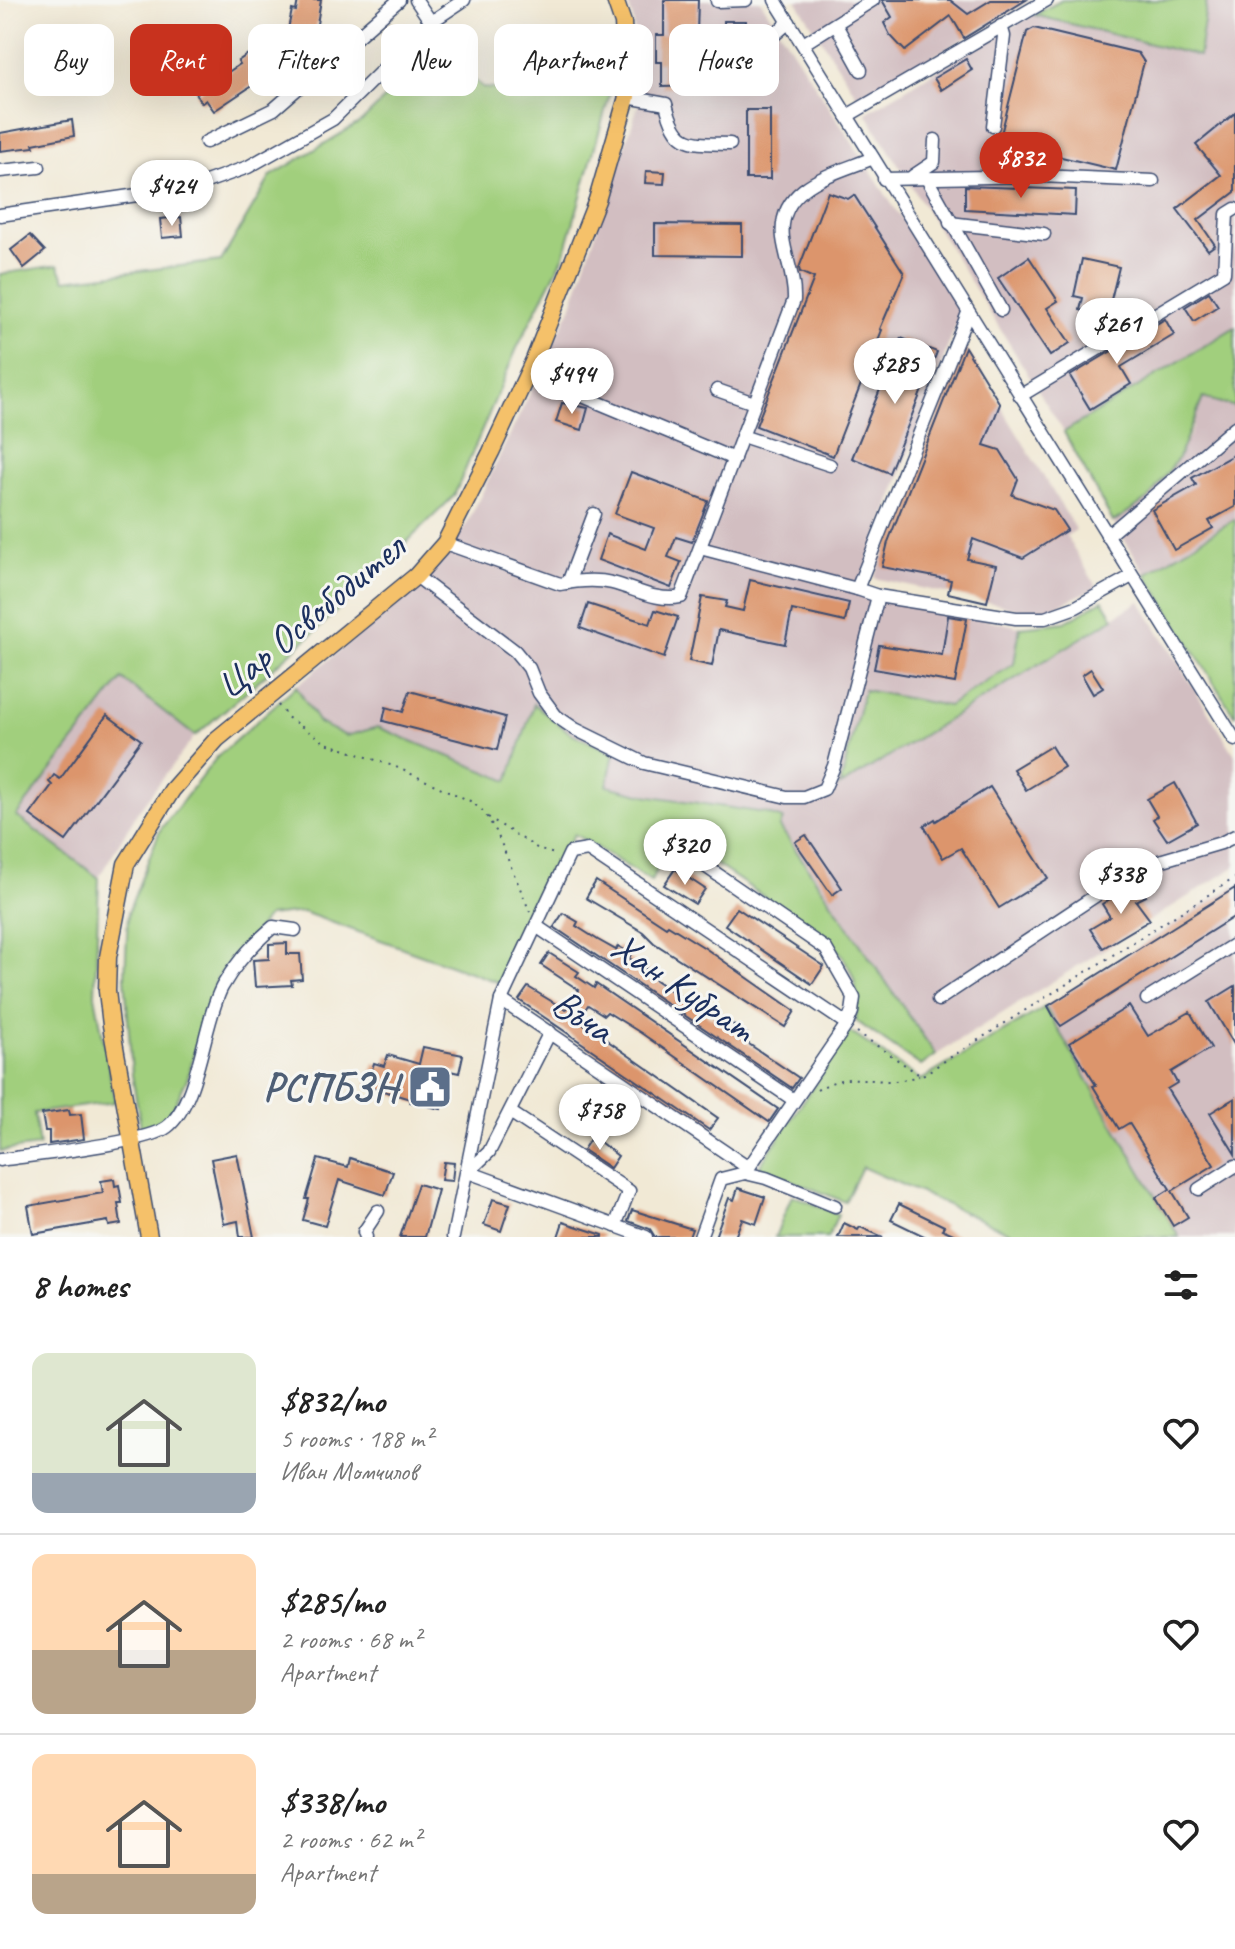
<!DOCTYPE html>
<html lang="en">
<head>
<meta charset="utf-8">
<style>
	body { margin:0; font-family:Caveat,sans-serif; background:#f6f6f6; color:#222; height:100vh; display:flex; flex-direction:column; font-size:30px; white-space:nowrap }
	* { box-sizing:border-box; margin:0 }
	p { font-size:26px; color:#767676 }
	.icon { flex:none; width:44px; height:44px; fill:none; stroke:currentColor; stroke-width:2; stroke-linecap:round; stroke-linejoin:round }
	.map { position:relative; height:1237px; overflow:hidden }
	.drawer { display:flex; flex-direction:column; background:#fff; flex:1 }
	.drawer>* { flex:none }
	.banner { position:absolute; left:24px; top:24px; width:800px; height:72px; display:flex; gap:16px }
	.price { position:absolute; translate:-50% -68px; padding:0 18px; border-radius:28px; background:#fff; color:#222; font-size:26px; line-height:52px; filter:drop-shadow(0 2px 4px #0008) }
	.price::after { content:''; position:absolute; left:50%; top:48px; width:24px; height:18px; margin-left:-12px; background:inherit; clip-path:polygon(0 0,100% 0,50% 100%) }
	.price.current { background:#c8321e; color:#fff }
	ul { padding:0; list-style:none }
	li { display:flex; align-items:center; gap:24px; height:200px; padding:0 32px }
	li+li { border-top:2px solid #e0e0e0 }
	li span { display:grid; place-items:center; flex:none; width:224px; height:160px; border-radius:16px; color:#555 }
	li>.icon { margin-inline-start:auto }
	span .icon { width:96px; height:96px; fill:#fffc; stroke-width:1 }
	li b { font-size:34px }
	h2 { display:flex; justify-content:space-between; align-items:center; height:96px; padding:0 32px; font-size:34px }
	.chip { padding:0 28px; border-radius:16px; background:#fff; box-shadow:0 8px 32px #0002; font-size:28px; line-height:72px }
	.chip.current { background:#c8321e; color:#fff }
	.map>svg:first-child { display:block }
</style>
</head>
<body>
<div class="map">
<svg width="1235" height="1237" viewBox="0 0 1235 1237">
	<rect width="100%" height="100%" fill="#f6f6f2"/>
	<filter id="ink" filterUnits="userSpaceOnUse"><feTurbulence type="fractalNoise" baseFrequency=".0125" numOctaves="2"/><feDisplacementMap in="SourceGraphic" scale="16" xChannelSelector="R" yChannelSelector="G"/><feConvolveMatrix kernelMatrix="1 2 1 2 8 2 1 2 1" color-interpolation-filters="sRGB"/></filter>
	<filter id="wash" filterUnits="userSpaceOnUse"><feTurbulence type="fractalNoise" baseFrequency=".006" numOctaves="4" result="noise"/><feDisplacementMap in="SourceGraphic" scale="32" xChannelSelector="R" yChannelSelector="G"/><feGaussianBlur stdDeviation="1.8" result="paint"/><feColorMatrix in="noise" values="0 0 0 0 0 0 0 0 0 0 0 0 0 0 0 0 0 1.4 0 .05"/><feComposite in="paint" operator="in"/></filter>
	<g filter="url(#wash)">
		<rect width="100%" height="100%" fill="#f1e9d5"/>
		<!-- industrial -->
		<g fill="#d2bec1">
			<polygon points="627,0 760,0 961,311 858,590 1020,627 1015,664 948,706 864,690 841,786 1140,601 1235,755 1235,867 936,1055 780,826 782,820 606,786 614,753 570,733 534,704 508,781 379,727 346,736 319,723 296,686 423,584 467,524 571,308 642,94 633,19"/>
			<polygon points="796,0 1031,0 859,99"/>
			<polygon points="1207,0 1235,0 1235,327 1064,432 866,113 989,39 1034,15 1198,56"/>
			<polygon points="965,347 1076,530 1066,536 1097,587 1052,608 1030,611 874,578"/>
			<polygon points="1203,398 1235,407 1235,519 1146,574 1113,522 1150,498 1190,435"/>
			<polygon points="122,679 195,736 138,811 99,877 15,816"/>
			<polygon points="1235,885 1235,1237 1179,1237 1045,1007"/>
		</g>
		<!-- green -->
		<g fill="#a1cf7d" stroke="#5e7f6e" stroke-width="2">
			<polygon points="1062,0 1207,0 1199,56 1034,15"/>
			<polygon points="442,27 453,63 484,88 536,93 611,90 564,256 517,348 454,496 318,629 195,736 122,679 16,816 99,878 95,995 115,1102 34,1113 39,1146 0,1151 0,274 58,265 65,280 221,261 271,176 362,121 426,58"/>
			<polygon points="1235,327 1235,407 1203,398 1178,458 1149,498 1113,522 1064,432"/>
			<polygon points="1235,519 1235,714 1234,715 1146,574"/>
			<polygon points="1103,600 1114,618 840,786 864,690 948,706 1014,664 1020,627 1065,622"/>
			<path d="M296,686l23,37 27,13 32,-9 130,54 26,-77 36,29 44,20 -7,33 38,9 120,18 18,6 -3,8 156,228 -15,11 -65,-45c3,-36 -1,-49 -23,-78l-158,-106 -24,44 -77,-47 -74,149 -197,-71 -35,4 -50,61 -14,38 -16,62 -19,40 -27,16 -10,-58 -7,-98 3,-64 32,-83 57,-73z"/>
			<polygon points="1045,1007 1179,1237 1020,1237 862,1167 845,1202 759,1167 850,1032 921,1080"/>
			<polygon points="792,1195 838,1214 828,1237 775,1237"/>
		</g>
		<g id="blocks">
			<!-- building -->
			<g fill="#dc956c">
				<polygon points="298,0 321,0 315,36 307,34 306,38 287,34 292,10 296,11"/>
				<polygon points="664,0 698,0 697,35 702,35 702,62 698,62 698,86 662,87 662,62 656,62 656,35 664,35"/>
				<polygon points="882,0 950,0 968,14 991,0 1026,0 964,38 951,16 905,51 890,35 884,23 892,17"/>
				<rect x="724" y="21" width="22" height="49"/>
				<polygon points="1034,28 1138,53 1144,62 1116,170 999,142 1027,32"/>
				<polygon points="257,48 266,62 259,67 265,77 214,111 206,100 202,103 196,94 209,85 212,90 227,80 224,75 240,64 238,61"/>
				<polygon points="966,59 972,70 941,90 934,78"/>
				<rect x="746" y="110" width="24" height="69"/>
				<polygon points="1235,113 1235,192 1198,220 1215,245 1208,250 1177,209 1221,175 1196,145"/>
				<polygon points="72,120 74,136 33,144 34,147 0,151 0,133"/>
				<polygon points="646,171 665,172 664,184 645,183"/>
				<polygon points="965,186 1076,190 1075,215 965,209"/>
				<polygon points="828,192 848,199 854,195 904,273 880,329 882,330 833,456 756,426 814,278 800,272 799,268"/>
				<polygon points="181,217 183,236 162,238 160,219"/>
				<polygon points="655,224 742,225 742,256 655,255"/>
				<polygon points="30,235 45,251 24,268 11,250"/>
				<polygon points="1029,257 1058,301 1047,308 1070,343 1050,356 998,278"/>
				<polygon points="1082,259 1119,267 1109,308 1105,307 1103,315 1080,310 1083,298 1074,296"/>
				<polygon points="1209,292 1218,306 1194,321 1185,307"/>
				<polygon points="1165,319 1174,335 1121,367 1131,384 1090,409 1070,376"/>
				<polygon points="901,338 937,352 889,473 852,458"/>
				<polygon points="965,347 1000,404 984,445 1000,450 1018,479 1012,495 1054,510 1067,530 1023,558 973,539 967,559 996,565 987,602 948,593 951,580 882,567 888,542"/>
				<polygon points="562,403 588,408 582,430 556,422"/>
				<polygon points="1235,454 1235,507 1209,521 1213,528 1174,550 1152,510 1196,485 1192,478"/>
				<polygon points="631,472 708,501 692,542 676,537 668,557 681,562 671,588 598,560 607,534 646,549 654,528 615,514"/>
				<polygon points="750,580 849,603 845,622 792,610 785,644 719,630 712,666 689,661 702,597 727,601 725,607 743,611"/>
				<polygon points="588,604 650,624 655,610 678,617 664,658 580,628"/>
				<polygon points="948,616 967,619 955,683 874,669 879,645 942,655"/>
				<polygon points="1091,669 1103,688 1093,694 1082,675"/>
				<polygon points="410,691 505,717 497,750 383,721 386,707 403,712"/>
				<polygon points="107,715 141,740 66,841 30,815 52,785 49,782 54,775 60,779"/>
				<polygon points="1051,746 1064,767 1026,790 1013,769"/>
				<polygon points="1175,783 1197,823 1167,840 1153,819 1157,816 1147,799"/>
				<polygon points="990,787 1048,878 999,908 961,848 943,858 924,826 935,819 936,821"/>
				<polygon points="806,835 842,888 832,895 795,842"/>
				<polygon points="675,869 705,889 695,904 664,885"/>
				<polygon points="596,881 666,927 668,925 705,948 795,1011 785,1027 654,943 643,932 586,898"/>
				<polygon points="1137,882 1146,896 1136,901 1150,920 1103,948 1090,929 1110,917 1102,904"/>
				<polygon points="1235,888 1235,916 1061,1026 1054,1017 1048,1006"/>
				<polygon points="737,908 824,966 812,984 725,925"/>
				<polygon points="563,913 578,922 576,926 598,940 616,950 618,946 631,954 629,958 654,974 651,977 712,1018 715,1013 747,1034 743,1040 799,1078 792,1088 554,927"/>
				<polygon points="287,943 287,954 300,954 302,979 291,980 292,985 255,987 253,960 269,959 269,944"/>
				<polygon points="549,953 579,972 576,976 594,988 596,984 778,1109 769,1122 641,1033 607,1012 604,1015 588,1005 578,1020 718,1118 709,1130 519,1000 528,987 566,1010 579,990 541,965"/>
				<polygon points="1235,986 1235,1046 1209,1002"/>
				<polygon points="1129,1006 1148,1036 1190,1012 1211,1048 1171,1072 1177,1083 1167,1089 1214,1165 1172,1191 1188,1217 1173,1226 1156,1198 1170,1189 1129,1123 1119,1129 1093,1086 1096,1085 1069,1043"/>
				<polygon points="423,1047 463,1055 459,1073 450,1071 441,1109 410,1102 410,1099 367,1086 374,1063 384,1066 388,1055 419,1064"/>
				<polygon points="1235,1098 1235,1154 1210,1113"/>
				<polygon points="69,1110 70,1115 81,1114 84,1139 49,1144 49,1131 45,1131 42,1114"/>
				<polygon points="592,1136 618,1156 610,1168 583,1150"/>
				<polygon points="237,1154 254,1237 240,1237 238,1221 224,1224 211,1159"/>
				<polygon points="350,1158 393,1172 385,1195 339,1180 325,1226 303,1220 309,1199 306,1199 318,1159 348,1167"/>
				<polygon points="444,1162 454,1163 452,1181 441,1180"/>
				<polygon points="114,1179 115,1186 119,1185 122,1203 118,1203 121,1224 109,1226 108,1221 33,1234 28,1206 103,1193 101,1181"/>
				<polygon points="418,1184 438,1190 425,1237 400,1237"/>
				<polygon points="738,1188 765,1197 756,1224 742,1219 735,1237 715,1237 729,1198 734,1200"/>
				<polygon points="493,1199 510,1204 501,1231 484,1225"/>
				<polygon points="899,1204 944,1226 942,1229 960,1237 926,1237 891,1220"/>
				<polygon points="632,1210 692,1229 689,1237 655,1237 650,1229 628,1221"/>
				<polygon points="563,1222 603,1235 603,1237 558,1237"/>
				<polygon points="844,1223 858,1230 860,1227 883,1237 838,1237"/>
			</g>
		</g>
	</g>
	<g filter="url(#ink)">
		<use href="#blocks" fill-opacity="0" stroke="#3b4b70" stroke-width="2"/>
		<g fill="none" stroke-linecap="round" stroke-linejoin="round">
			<!-- minor casing -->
			<g stroke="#3b4b70" stroke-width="15">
				<g id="minor">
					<polyline points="416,0 431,22"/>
					<polyline points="775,0 1235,740"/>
					<polyline points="717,1 746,0"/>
					<polyline points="836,25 861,70"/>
					<polyline points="275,39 333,59"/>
					<polyline points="803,44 873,0"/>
					<polyline points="770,81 767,70 766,42 789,22"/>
					<path d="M627,97l39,7c11,43 24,39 64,40"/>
					<polyline points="847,116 1047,0"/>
					<polyline points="993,126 1004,36 1001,26"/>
					<polyline points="206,142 274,109 399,0"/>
					<polyline points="0,171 39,167"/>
					<polyline points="913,176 934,162 935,140"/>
					<polyline points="926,177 1001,310"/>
					<polyline points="884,179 1040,176 1153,181"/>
					<polyline points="0,215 192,187 248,167 333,119 431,22 464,0"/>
					<polyline points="950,223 1044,234"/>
					<polyline points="968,313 857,589 878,596 1016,618 1045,618 1076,607 1132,576"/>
					<polyline points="534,360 561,387 734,459"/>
					<polyline points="717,390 754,403"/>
					<polyline points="1020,396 1224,273 1227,214 1235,209"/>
					<polyline points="742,436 830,465"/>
					<polyline points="1107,536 1235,427"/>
					<path d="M445,543l115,41c16,-3 36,-5 52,-1 24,6 45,19 69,14l113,-297c1,-22 -8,-40 -11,-62 -6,-53 52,-64 90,-80"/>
					<polyline points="700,548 857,589"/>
					<polyline points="416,576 515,651 529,668 539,693 556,716 575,729 644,763 787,797 804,797 824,789 834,766 878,596"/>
					<polyline points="568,583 594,514"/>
					<polyline points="676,846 826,949 854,998 852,1012 847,1024 745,1173 721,1179 700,1237"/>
					<polyline points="536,926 794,1100"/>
					<polyline points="1147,999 1235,944"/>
					<polyline points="501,1000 747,1167"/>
					<polyline points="938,1000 1139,867 1221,843 1235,836"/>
					<polyline points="550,1032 489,1152 468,1172 646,1237"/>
					<polyline points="510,1112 629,1191 615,1226"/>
					<path d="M0,1160c31,-5 147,-17 167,-33 32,-25 36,-104 55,-140 13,-23 32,-44 51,-60l22,3"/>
					<polyline points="745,1173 766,1178 835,1206"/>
					<polyline points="1199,1189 1235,1166"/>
					<polyline points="366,1237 364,1232 378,1211"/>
					<polyline points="453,1237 501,1000 570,853 588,850 847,1024"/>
				</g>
			</g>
			<!-- major casing -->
			<g stroke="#3b4b70" stroke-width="19">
				<polyline id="major" points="149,1237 111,1025 107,991 108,957 126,864 172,790 217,739 416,576 445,543 491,452 534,360 597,200 627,97 623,23 615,0"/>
			</g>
			<!-- path -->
			<g stroke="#3b4b70" stroke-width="2" stroke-dasharray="2 6" stroke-linecap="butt">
				<polyline points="278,705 287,717 326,743 396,767 470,801 483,811 496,831 530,912"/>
				<polyline points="488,817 540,850 555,854"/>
				<polyline points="857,1032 921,1076 1235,878"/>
				<path d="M817,1090c30,-18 44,-9 76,-9 8,0 17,-3 26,-5"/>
			</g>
			<!-- minor -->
			<use href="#minor" stroke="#fff" stroke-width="12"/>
			<!-- major -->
			<use href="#major" stroke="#f5c16b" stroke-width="16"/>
		</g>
	</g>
	<!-- icons -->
	<defs>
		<g id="civic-square" transform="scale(2.3)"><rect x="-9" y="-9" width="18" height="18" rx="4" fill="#5c6f8a" stroke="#f6f6f2"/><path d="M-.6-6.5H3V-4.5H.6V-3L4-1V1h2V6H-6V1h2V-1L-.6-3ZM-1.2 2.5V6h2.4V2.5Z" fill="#fff"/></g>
	</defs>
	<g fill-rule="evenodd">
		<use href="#civic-square" x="430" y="1087"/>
	</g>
	<g text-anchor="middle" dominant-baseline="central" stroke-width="6" stroke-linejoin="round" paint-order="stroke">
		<!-- street labels -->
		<g font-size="40" fill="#1b2f5e" stroke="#f6f6f2">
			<text transform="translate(310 616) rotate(-40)">Цар Освободител</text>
			<text transform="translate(683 987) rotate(34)">Хан Кубрат</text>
			<text transform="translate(583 1016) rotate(34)">Въча</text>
		</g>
		<!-- service labels -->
		<g font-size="40" font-weight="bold" fill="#4e5e75" stroke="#f6f6f2" text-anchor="end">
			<text x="399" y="1087">РСПБЗН</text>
		</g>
	</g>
</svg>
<b class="price current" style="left:1021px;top:200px">$832</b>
<b class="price" style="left:172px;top:228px">$424</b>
<b class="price" style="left:1117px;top:366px">$261</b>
<b class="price" style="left:895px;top:406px">$285</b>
<b class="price" style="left:572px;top:416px">$494</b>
<b class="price" style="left:685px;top:887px">$320</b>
<b class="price" style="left:1121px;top:916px">$338</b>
<b class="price" style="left:600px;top:1152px">$758</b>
<div class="banner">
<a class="chip">Buy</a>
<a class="chip current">Rent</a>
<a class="chip">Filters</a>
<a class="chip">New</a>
<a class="chip">Apartment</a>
<a class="chip">House</a>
</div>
</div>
<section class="drawer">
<h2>8 homes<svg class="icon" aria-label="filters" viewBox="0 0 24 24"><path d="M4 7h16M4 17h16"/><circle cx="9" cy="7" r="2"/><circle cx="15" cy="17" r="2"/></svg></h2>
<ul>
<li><span style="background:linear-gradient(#dfe7d0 75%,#9aa5b1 0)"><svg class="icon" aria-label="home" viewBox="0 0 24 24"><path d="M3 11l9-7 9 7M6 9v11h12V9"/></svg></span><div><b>$832/mo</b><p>5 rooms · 188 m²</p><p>Иван Момчилов</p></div><svg class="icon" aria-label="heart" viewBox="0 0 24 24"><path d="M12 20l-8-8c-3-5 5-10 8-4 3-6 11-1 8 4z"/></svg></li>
<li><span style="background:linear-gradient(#ffd9b3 60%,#b9a48a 0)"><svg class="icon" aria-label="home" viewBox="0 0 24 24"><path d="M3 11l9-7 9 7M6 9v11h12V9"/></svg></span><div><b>$285/mo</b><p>2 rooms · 68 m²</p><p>Apartment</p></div><svg class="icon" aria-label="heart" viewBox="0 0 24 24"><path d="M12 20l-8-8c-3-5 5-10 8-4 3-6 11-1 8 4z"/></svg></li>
<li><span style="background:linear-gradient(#ffd9b3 75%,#b9a48a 0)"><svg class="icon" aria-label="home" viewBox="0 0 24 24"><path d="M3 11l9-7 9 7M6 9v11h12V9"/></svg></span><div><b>$338/mo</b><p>2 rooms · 62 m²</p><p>Apartment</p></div><svg class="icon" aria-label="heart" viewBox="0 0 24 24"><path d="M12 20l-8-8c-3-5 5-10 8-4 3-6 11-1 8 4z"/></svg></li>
</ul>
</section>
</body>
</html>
